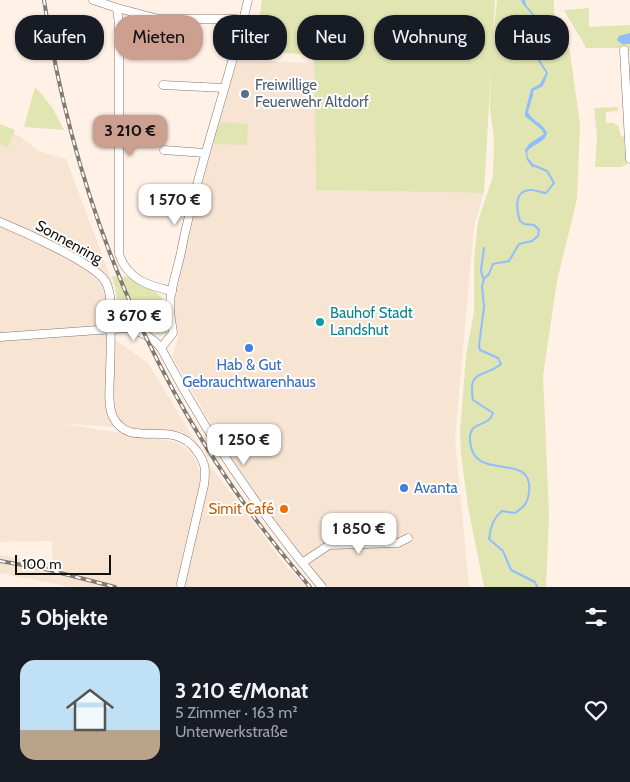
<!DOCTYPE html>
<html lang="de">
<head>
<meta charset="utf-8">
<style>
	body { margin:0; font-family:Cabin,sans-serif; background:#242831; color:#f1f3f6; height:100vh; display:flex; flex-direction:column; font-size:19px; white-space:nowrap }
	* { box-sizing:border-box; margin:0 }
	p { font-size:16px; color:#9ea1a6 }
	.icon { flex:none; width:28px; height:28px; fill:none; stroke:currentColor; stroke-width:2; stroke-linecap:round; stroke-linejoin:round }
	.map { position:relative; height:587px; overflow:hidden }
	.panel { display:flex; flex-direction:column; background:#171b24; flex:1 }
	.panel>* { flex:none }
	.hud { position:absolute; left:15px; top:15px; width:600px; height:45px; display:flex; gap:10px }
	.scale { position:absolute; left:15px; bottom:12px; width:96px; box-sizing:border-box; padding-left:5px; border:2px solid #130f0b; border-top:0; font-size:14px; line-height:18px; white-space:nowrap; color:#130f0b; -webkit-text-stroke:4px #fff; paint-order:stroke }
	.price { position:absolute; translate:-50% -42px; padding:0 11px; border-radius:10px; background:#fff; color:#222; font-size:16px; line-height:32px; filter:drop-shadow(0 1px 2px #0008) }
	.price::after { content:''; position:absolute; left:50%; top:30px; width:15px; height:11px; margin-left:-8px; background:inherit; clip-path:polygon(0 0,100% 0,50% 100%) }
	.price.active { background:#cd9f91; color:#111 }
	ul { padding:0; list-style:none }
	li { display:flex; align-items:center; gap:15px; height:125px; padding:0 20px }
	li span { display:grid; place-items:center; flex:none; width:140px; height:100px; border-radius:15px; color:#555 }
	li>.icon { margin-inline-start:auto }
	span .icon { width:60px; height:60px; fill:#fffc; stroke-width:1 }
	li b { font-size:21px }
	h2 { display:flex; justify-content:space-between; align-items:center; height:60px; padding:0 20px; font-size:21px }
	.chip { padding:0 18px; border-radius:20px; background:#171b24; box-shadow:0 1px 4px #0004; font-size:18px; line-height:45px }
	.chip.active { background:#cd9f91; color:#111 }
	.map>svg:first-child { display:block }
</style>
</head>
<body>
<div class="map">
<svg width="630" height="587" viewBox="0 0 630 587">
	<rect width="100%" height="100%" fill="#fff1e5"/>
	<!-- built -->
	<g fill="#f7e4d3">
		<polygon points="237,60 314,63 316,190 484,193 474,226 455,438 469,587 328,587 309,566 246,485 172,356 179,335 172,301 195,197"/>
		<polygon points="0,126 19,136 39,151 66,159 113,284 115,340 148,363 211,467 286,566 307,587 184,587 208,468 183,432 59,423 176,442 188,450 197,462 202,482 177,587 72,587 0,573 0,555 53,564 52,541 0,542"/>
	</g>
	<!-- green -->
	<g fill="#e1e5b1">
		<polygon points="262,0 495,0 484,193 316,190 314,63 315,55 254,51"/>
		<polygon points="497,0 554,0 554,12 563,32 570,52 580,125 577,199 557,281 543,376 549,515 546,587 484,587 468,507 461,455 460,432 466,355 474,312 474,260 478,221 493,176 494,138 490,108 491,59"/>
		<path d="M589,8v19l41,-2v26h-3l-1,-3h-40c-6,-13 -15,-24 -22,-38z"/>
		<polygon points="35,87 52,107 64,130 24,127"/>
		<polygon points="617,107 618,111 606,112 606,123 615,123 615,125 618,125 621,136 624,137 624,147 627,149 627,165 623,165 623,167 595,167 597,137 594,108"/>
		<polygon points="221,122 248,124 247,145 214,144 213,142 214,134"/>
		<polygon points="0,124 15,130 8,147 0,144"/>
		<path d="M112,276l16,1 29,16 5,5 3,13 3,17 -1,5c-8,0 -14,-5 -22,-8 -6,-3 -16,-4 -22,-8 -4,-3 -8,-33 -11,-41z"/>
	</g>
	<!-- water -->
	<g fill="#90bdfd">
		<path d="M521,0h4l1,5 11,13v37l11,18 -5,13 -10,5v4l-5,17c4,9 15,11 19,21 -2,10 -14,10 -20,19l1,6 6,7 -1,3 -6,-8 -2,-10 4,-6 15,-10 -2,-4 -17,-14v-3l6,-24 9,-5 6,-11 -11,-17h-10l-7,-5v-12l3,1 1,11 3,2 9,-1c2,-5 3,-27 1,-32 -3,-8 -11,-12 -14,-20z"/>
		<polygon points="630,33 630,44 622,44 617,40 619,36"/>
	</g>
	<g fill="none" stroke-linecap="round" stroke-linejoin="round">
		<!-- stream -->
		<g stroke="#90bdfd" stroke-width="2">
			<path d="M533,165l14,6 7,12 -8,10c-5,0 -11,-4 -17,-3 -16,2 -12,21 -9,31l4,3 10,1 5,5 -1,6 -6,5 -13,3 -10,17 -16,3 -4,10 -5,5 -2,7 2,21 -5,39 1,4 18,8 3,6c-16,14 -34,4 -28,36l20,13c-4,15 -24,7 -23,26 1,46 64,10 59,53 -1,11 -5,15 -14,21l-13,-2c-9,7 -12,17 -13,28l14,12 8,19 24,12 2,5"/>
			<polyline points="483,278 481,270 484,248"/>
		</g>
		<!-- minor casing -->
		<g stroke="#83766c" stroke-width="9">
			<g id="minor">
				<polyline points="93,0 117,8 159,19 236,19 243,22"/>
				<path d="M117,8l2,16v230c8,25 29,32 53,37"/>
				<polyline points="624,50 630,159"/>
				<polyline points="163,85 224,88"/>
				<polyline points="164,150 205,153"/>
				<path d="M0,222c22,9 94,41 105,59 3,4 4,10 5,15 1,25 1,50 0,76 0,13 -3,33 3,45 17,34 59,0 83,33 10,13 10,20 8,35l-23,99"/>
				<path d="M0,337l127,-9c14,4 24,8 34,20 45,86 99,165 161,239"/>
				<path d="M161,348l12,-15c-1,-10 -4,-20 -3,-30 1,-19 9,-37 12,-56 17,-84 47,-164 66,-247"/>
				<polyline points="302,563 329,545 398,543 408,538"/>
			</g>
		</g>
		<!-- minor -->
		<use href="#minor" stroke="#fff" stroke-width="8"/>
		<!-- rail casing -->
		<g stroke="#827971" stroke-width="4">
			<g id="rail">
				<path d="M44,0c33,219 120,419 266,587"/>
				<polyline points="0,561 45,569 115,587"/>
			</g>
		</g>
		<!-- rail -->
		<use href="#rail" stroke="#fff" stroke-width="2" stroke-dasharray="5.5" stroke-linecap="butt"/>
	</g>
	<!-- markers -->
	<circle fill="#5c6f8a" stroke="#fff" stroke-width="2" cx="245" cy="94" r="5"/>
	<circle fill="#0f9aa8" stroke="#fff" stroke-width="2" cx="320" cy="322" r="5"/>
	<g fill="#3f7fe0" stroke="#fff" stroke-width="2">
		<circle cx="249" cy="348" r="5"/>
		<circle cx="404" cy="488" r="5"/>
	</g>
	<circle fill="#e8710a" stroke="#fff" stroke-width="2" cx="284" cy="509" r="5"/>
	<g text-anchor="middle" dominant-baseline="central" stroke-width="4" stroke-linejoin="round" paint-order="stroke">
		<!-- service labels -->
		<g font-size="15" fill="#4e5e75" stroke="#fff" text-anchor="start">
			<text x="255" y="85">Freiwillige<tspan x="255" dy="17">Feuerwehr Altdorf</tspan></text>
		</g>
		<!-- street labels -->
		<g font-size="15" fill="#130f0b" stroke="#fff">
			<text transform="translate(69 242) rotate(29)">Sonnenring</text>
		</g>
		<!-- culture labels -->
		<g font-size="15" fill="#0d838f" stroke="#fff" text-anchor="start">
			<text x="330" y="313">Bauhof Stadt<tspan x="330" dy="17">Landshut</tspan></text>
		</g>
		<!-- shop labels -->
		<g font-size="15" fill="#366cbe" stroke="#fff">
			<text x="249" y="365">Hab &amp; Gut<tspan x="249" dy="17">Gebrauchtwarenhaus</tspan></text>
			<text x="414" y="488" text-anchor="start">Avanta</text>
		</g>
		<!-- food labels -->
		<g font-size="15" fill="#c56008" stroke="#fff" text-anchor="end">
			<text x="274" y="509">Simit Café</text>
		</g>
	</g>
</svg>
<div class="scale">100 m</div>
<b class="price active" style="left:130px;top:157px">3 210 €</b>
<b class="price" style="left:175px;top:226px">1 570 €</b>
<b class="price" style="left:134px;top:342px">3 670 €</b>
<b class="price" style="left:244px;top:466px">1 250 €</b>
<b class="price" style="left:359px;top:555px">1 850 €</b>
<div class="hud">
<a class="chip">Kaufen</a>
<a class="chip active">Mieten</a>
<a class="chip">Filter</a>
<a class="chip">Neu</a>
<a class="chip">Wohnung</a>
<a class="chip">Haus</a>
</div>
</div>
<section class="panel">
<h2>5 Objekte<svg class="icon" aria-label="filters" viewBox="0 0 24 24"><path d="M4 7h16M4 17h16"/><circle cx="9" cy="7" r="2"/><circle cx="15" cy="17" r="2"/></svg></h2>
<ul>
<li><span style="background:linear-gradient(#bfe0f5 70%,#b9a48a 0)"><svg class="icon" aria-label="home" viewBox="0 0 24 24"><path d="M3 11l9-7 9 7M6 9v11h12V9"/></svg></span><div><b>3 210 €/Monat</b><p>5 Zimmer · 163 m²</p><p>Unterwerkstraße</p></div><svg class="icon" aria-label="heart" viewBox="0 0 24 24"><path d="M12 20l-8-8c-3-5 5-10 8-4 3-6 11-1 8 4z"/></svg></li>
</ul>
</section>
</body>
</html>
